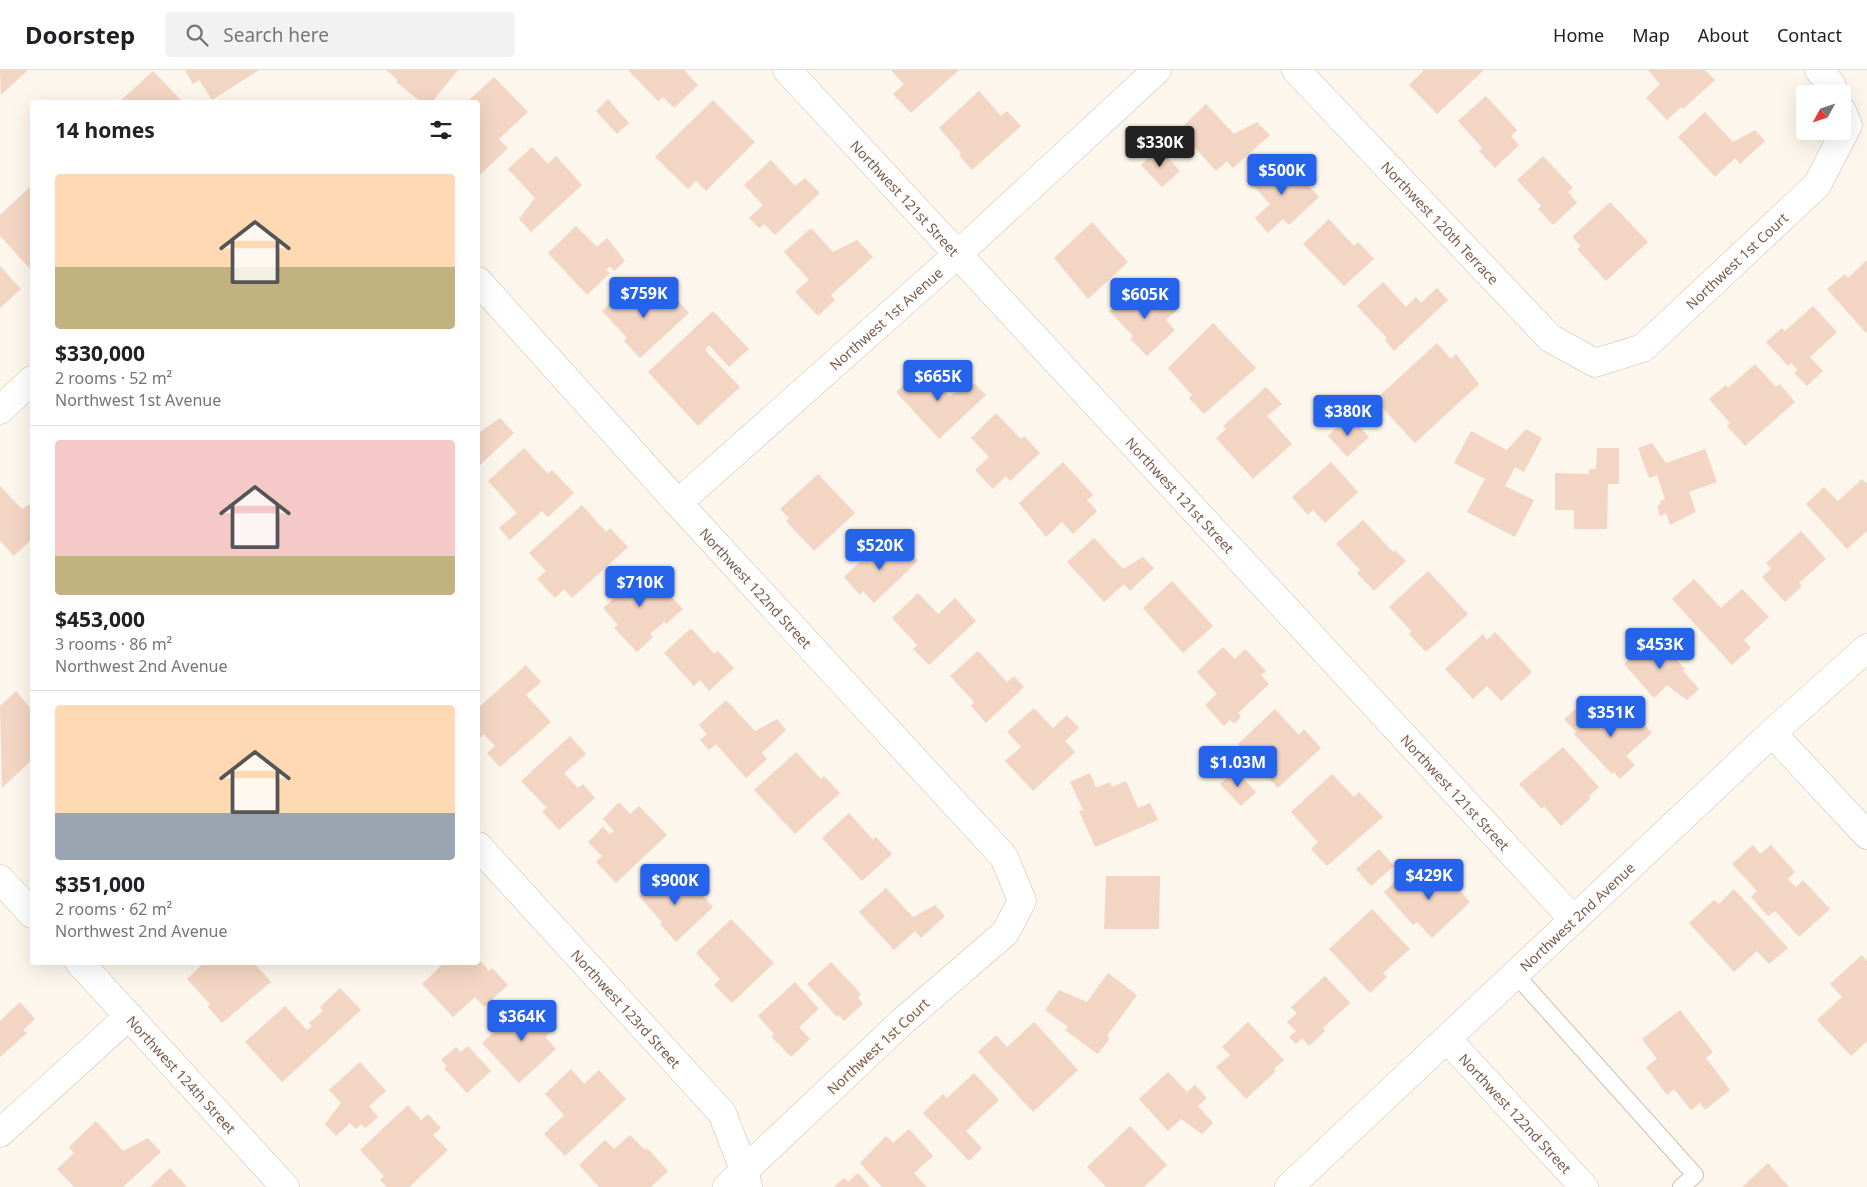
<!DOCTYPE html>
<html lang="en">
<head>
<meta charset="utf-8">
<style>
	body { margin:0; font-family:"Noto Sans",sans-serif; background:#f2f2f2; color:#202124; height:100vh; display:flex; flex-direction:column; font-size:19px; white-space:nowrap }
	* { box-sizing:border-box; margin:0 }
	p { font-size:16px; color:#757577 }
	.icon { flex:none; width:28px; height:28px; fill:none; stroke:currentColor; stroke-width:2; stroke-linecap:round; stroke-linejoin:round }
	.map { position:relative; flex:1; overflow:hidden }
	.panel { position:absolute; left:30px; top:30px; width:450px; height:865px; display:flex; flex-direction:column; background:#fff; border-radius:5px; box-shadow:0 5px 20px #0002 }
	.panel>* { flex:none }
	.needle { width:32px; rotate:230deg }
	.buttons { position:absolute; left:1796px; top:15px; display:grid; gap:10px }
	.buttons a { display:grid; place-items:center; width:55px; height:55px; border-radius:5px; background:#fff; box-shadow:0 5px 20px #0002; font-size:25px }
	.price { position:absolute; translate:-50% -42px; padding:0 11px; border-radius:5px; background:#2563eb; color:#fff; font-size:16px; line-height:32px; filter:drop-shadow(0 1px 2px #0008) }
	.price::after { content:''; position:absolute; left:50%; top:30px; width:15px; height:11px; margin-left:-8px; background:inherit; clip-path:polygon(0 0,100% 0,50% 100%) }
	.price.on { background:#222; color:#fff }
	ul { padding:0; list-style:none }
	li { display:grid; align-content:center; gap:10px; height:265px; padding:0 25px }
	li+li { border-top:1px solid #e0e0e0 }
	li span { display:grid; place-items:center; height:155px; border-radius:5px; color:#555 }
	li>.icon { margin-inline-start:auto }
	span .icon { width:90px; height:90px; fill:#fffc; stroke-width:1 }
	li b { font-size:21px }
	h2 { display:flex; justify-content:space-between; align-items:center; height:60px; padding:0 25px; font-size:21px }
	header { display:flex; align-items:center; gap:30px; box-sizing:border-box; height:70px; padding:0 25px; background:#fff; border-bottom:1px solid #e0e0e0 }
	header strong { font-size:24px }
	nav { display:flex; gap:28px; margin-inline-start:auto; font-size:18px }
	.search { width:350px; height:45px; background:#f2f2f2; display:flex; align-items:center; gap:12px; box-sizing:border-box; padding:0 18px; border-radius:5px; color:#757577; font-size:19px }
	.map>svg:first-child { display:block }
</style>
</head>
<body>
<header>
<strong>Doorstep</strong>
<div class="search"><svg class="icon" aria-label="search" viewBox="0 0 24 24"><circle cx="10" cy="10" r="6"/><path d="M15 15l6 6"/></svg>Search here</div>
<nav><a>Home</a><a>Map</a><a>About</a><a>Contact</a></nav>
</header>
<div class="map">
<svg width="1867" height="1117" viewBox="0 0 1867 1117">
	<rect width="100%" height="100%" fill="#fdf6ec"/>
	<!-- building -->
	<g fill="#f3d5c3">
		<polygon points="0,0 28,0 1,25"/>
		<polygon points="185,0 259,0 212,30 199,10 193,14"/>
		<polygon points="386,0 458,0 432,32 421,32 396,12 398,10"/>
		<polygon points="628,0 684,0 698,15 674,38 663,27 658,31"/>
		<polygon points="891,0 959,0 911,43 893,24 904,14"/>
		<polygon points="1424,0 1484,0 1437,44 1409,15"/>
		<polygon points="1648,0 1705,0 1715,10 1683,39 1681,37 1667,50 1646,28 1660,14"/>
		<polygon points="153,1 183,32 119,32"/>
		<polygon points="494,7 528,42 499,69 508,78 478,107 478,32 467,32"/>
		<polygon points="979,21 1001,46 1007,41 1021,56 972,100 959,85 961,83 939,58"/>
		<polygon points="1486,26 1517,60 1511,66 1519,75 1495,98 1479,81 1482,78 1458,51"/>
		<polygon points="608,29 629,53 617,64 596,41"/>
		<polygon points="713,30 755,72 706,121 696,111 688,119 655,87"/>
		<polygon points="1206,34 1234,64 1257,52 1270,65 1233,98 1227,91 1216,101 1179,60"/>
		<polygon points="1705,42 1733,72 1755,60 1765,71 1740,94 1735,88 1715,107 1678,67"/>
		<polygon points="532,77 548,94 556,86 582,115 531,162 519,149 535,128 508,99"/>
		<polygon points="1159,78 1180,101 1162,117 1141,95"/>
		<polygon points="1543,86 1573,118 1568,122 1577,133 1553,155 1538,139 1541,136 1517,110"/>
		<polygon points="1278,88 1302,114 1304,111 1319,127 1289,155 1283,149 1268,163 1255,148 1270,134 1250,112"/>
		<polygon points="771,90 795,116 805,108 820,123 775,165 764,154 759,158 749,148 763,135 744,115"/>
		<polygon points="32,115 32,201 0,166 0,145"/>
		<polygon points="1610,132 1648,172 1606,211 1577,179 1581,176 1572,167"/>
		<polygon points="1329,149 1354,176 1358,172 1374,189 1344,216 1303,174"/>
		<polygon points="1092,152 1128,192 1088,229 1054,188"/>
		<polygon points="576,156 597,177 607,168 625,191 614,201 610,196 606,200 610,203 587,225 548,183"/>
		<polygon points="811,158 833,182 857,170 873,187 831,225 835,230 818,246 795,222 809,210 784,182"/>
		<polygon points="1867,190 1867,262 1866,263 1827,219 1845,204 1848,208"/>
		<polygon points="0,196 21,219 0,238"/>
		<polygon points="1383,212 1406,237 1416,227 1421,233 1437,218 1448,230 1394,281 1385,270 1387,268 1357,236"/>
		<polygon points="628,216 650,239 669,221 689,243 640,288 624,271 627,268 602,241"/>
		<polygon points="1135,217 1154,237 1166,224 1179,238 1166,250 1175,260 1147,286 1130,269 1133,266 1109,241"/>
		<polygon points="1813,236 1837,262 1810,287 1823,301 1807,316 1794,303 1798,300 1791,293 1788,296 1766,272 1782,258 1785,261"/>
		<polygon points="713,241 749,279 729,297 709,275 705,280 740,317 698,356 648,302"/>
		<polygon points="1213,253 1256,298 1204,344 1189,328 1192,325 1168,298"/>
		<polygon points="1437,273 1451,289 1456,284 1479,314 1415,373 1375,330"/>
		<polygon points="1755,294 1776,317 1780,314 1795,332 1745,376 1727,356 1730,353 1709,329 1726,315 1728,318"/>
		<polygon points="922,298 949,326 974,313 986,325 939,369 896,322"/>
		<polygon points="1266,317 1282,334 1267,346 1292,374 1253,409 1216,368 1226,359 1223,356"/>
		<polygon points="996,343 1021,369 1024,366 1040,383 1010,411 1006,406 993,419 975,400 989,387 971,368"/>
		<polygon points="1349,346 1369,367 1347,387 1328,366"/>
		<polygon points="500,348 514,363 478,397 478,363"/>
		<polygon points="1526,359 1542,368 1524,402 1515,397 1505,416 1534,430 1515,467 1467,442 1485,409 1454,393 1471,361 1507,380"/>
		<polygon points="1652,373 1666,393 1705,379 1717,412 1689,422 1696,442 1670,455 1666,443 1660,446 1657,436 1661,434 1660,431 1665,429 1657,405 1649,408 1638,378"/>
		<polygon points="524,378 548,404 552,400 574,423 548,447 542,441 510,470 499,458 517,443 488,411"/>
		<polygon points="1597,378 1619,378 1619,414 1608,414 1607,459 1574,459 1574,440 1555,440 1555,403 1589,404 1589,399 1596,399"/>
		<polygon points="1063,392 1093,425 1087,430 1097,441 1073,464 1062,452 1046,467 1019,433"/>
		<polygon points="1331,392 1358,422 1325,453 1313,440 1308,445 1292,427"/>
		<polygon points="818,404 855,443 814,481 786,451 789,448 780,439"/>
		<polygon points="1862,409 1867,414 1867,461 1847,479 1806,434 1824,417 1838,431"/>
		<polygon points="0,416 22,439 32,433 32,469 14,486 0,471"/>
		<polygon points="582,435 606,462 610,458 628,477 572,528 564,519 555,528 537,509 546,501 529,483"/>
		<polygon points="1363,450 1393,482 1395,480 1406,491 1374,521 1357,503 1360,500 1336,474"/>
		<polygon points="1801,461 1826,489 1799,513 1802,516 1785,532 1762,507 1771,499 1766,493"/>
		<polygon points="1094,468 1123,499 1143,487 1154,498 1130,521 1124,514 1104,532 1067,492"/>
		<polygon points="882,471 897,487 906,478 918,491 874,533 863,521 860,525 844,507"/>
		<polygon points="637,496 662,522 664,519 683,539 666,554 664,552 650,564 653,567 637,582 614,558 618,555 603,538 617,526 612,520"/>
		<polygon points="1428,501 1468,544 1426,582 1409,564 1411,561 1389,537"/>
		<polygon points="1694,509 1721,538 1742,519 1769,547 1744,570 1751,578 1732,595 1672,529"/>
		<polygon points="1172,511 1213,556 1183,583 1143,538"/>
		<polygon points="918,523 938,544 955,528 976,551 929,595 913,579 917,575 892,548"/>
		<polygon points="691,558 714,584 718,581 734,598 709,621 700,610 694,616 664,583"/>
		<polygon points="1495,562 1532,602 1501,631 1487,616 1473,629 1445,599 1483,564 1487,570"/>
		<polygon points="1655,566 1685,599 1683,601 1699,619 1687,630 1667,615 1654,628 1624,594"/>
		<polygon points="1223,577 1235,589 1245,579 1266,601 1261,605 1269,614 1238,643 1241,647 1234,654 1230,650 1224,656 1205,635 1217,624 1197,602"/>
		<polygon points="978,581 1007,612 1014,606 1024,617 986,653 971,636 974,632 950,606"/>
		<polygon points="526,595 541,612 526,625 551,652 500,697 487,683 495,676 484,664 478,670 478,638"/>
		<polygon points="16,621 32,640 32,690 2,718 0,636"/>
		<polygon points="726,630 755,661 777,649 786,660 762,683 767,689 746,708 716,674 709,680 700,670 707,664 699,655"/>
		<polygon points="1627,635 1652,663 1626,686 1635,695 1620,709 1614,702 1612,704 1574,664 1576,662 1564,649 1579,636 1601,659"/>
		<polygon points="1034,638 1053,658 1067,645 1079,658 1065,671 1075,682 1033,721 1005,691 1021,677 1007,662"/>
		<polygon points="1275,639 1299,665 1304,659 1321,678 1278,718 1238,674"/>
		<polygon points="570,666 586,684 564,703 578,718 583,714 595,728 559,760 542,741 547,738 521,711"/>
		<polygon points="1563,677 1599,717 1589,726 1591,728 1561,756 1544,736 1542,739 1519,714"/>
		<polygon points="796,682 821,709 824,706 840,723 795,764 754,720"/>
		<polygon points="1236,700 1256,722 1241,736 1220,714"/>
		<polygon points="1090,703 1096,718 1110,712 1112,717 1126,711 1138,738 1150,733 1158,750 1095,777 1079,741 1083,740 1070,712"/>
		<polygon points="1332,704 1354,727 1359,722 1383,747 1327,796 1311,779 1318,772 1291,742"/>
		<polygon points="619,732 630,744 639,736 667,765 616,813 596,792 602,786 588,772 603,757 610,764 614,761 603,749"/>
		<polygon points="849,743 873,770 876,767 892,784 862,811 822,768"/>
		<polygon points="1753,775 1760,784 1771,775 1795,802 1788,809 1796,817 1803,810 1830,839 1799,867 1775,841 1768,846 1751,827 1757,821 1732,794"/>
		<polygon points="1379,779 1394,796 1371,816 1356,799"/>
		<polygon points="1436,794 1470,832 1432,868 1417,852 1413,855 1384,822 1399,808 1409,819"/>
		<polygon points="666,802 686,823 694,816 713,837 676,872 660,854 662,852 639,826"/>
		<polygon points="1106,806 1160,806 1159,859 1104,859"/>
		<polygon points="886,818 913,847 935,835 945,846 921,868 915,861 894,880 859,842"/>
		<polygon points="1734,819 1788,878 1769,894 1757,881 1734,902 1689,853 1714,830 1719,834"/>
		<polygon points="1372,839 1410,879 1383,903 1387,907 1370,923 1329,879"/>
		<polygon points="731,849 774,893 732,933 714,915 720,909 696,883"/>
		<polygon points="1862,885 1867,891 1867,971 1851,986 1817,950 1842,927 1830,914"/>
		<polygon points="478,888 489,901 492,898 508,915 484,937 475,927 453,947 422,914 445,892 478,892"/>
		<polygon points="205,892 220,892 223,895 226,892 253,892 271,912 222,953 208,937 210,934 187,909"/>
		<polygon points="831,892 861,924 858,928 863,934 844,951 839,945 837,947 807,914"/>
		<polygon points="1108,903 1137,925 1107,966 1110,968 1098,984 1065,960 1068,957 1045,940 1059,920 1087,932"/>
		<polygon points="1325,906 1350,933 1323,958 1325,961 1309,976 1302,968 1296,974 1289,967 1296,961 1287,952 1297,943 1291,937"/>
		<polygon points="795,912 819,939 799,957 810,969 791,987 771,966 774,964 758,946"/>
		<polygon points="340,918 361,940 282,1012 245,972 285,936 307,960 312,956 309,953 323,941 320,937"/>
		<polygon points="20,932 35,949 23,960 27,963 0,987 0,951"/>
		<polygon points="523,935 534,947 542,940 557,956 545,967 556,979 519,1013 482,973"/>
		<polygon points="1680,940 1713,982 1706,988 1730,1020 1705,1040 1700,1033 1691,1040 1674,1019 1667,1025 1646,997 1657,989 1642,969"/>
		<polygon points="1034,952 1078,1000 1033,1042 978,982 996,965 1007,977"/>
		<polygon points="1248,952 1284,990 1274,999 1276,1001 1246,1029 1216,997 1230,985 1222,977"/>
		<polygon points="468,976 491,1001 467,1023 444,998 447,996 441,990 456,977 461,982"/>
		<polygon points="360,992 386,1021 369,1036 378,1047 365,1058 361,1054 356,1059 350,1053 336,1066 325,1054 341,1033 329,1020"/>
		<polygon points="571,999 584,1014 599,1000 626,1029 565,1086 544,1064 564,1045 545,1024"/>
		<polygon points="1168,1002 1187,1022 1195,1015 1207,1028 1198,1036 1213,1053 1202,1064 1181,1049 1168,1061 1139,1029"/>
		<polygon points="974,1003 999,1030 966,1061 982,1078 969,1091 923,1043 943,1024 947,1028"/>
		<polygon points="408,1035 421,1050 428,1044 441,1058 433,1065 448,1080 409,1117 387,1117 380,1110 384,1106 360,1080"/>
		<polygon points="96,1051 123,1081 148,1068 161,1082 123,1117 74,1117 57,1099 74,1083 69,1077"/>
		<polygon points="1130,1056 1167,1095 1144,1117 1106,1117 1087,1097"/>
		<polygon points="909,1059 933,1086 914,1103 927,1117 882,1117 860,1093 886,1066 893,1073"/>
		<polygon points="630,1065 645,1080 647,1078 668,1101 651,1117 599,1117 579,1095 605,1070 614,1079"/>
		<polygon points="1768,1093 1789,1117 1742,1117"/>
		<polygon points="170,1098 187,1117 150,1117"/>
		<polygon points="858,1103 870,1117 834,1117 844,1108 848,1112"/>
	</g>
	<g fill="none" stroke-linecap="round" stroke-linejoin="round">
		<!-- lane casing -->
		<g stroke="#d1beb0" stroke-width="18">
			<polyline id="lane" points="1515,904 1695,1105 1681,1117"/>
		</g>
		<!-- street casing -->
		<g stroke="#d1beb0" stroke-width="29">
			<g id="street">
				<path id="s1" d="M787,0l786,849"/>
				<path id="s2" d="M1296,0l254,268 45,25 48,-15 174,-163 31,-60 -6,-14"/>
				<polyline points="1819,0 1831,14 1835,24"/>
				<path id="s3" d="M478,211l200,222 326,354 18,44 -17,32 -101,87 -177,167"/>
				<polyline points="0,340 32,310"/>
				<path id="s4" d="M678,433l280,-249 199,-184"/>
				<polyline points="1772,663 1867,765"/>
				<path id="s5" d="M478,776l244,267 23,59 3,15"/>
				<polyline points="0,809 32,844"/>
				<path id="s6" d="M79,892l206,225"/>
				<path id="s7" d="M1447,969l137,148"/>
				<polyline points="0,1063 129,946"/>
			</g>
		</g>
		<!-- secondary casing -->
		<g stroke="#d6c0b0" stroke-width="29">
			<g id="secondary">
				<path id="s8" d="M1289,1117l483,-454 95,-85"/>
			</g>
		</g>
		<!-- lane -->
		<use href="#lane" stroke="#fff" stroke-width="16"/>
		<!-- street -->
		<use href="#street" stroke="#fff" stroke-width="28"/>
		<!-- secondary -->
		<use href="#secondary" stroke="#fff" stroke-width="28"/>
	</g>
	<g text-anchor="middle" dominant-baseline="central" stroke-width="4" stroke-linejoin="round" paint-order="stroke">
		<!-- street labels -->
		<g font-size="14" fill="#7a5c4d" stroke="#fffaf3">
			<text stroke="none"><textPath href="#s1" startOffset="174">Northwest 121st Street</textPath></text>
			<text stroke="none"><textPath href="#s2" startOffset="210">Northwest 120th Terrace</textPath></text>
			<text stroke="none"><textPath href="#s2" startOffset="599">Northwest 1st Court</textPath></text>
			<text stroke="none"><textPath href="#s4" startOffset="278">Northwest 1st Avenue</textPath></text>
			<text stroke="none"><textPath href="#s1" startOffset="579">Northwest 121st Street</textPath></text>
			<text stroke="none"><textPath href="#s3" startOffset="414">Northwest 122nd Street</textPath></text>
			<text stroke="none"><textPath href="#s1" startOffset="984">Northwest 121st Street</textPath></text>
			<text stroke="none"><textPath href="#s8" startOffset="395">Northwest 2nd Avenue</textPath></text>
			<text stroke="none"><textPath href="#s5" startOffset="220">Northwest 123rd Street</textPath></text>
			<text transform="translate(878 976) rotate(-43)">Northwest 1st Court</text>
			<text stroke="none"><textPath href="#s6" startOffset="152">Northwest 124th Street</textPath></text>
			<text stroke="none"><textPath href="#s7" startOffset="101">Northwest 122nd Street</textPath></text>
		</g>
	</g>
</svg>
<div class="buttons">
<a><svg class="needle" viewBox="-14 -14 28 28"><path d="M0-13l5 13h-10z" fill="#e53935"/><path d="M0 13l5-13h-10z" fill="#757577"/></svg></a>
</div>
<b class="price on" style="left:1160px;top:98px">$330K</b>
<b class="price" style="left:1282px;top:126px">$500K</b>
<b class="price" style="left:644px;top:249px">$759K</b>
<b class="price" style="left:1145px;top:250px">$605K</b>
<b class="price" style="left:938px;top:332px">$665K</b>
<b class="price" style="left:1348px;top:367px">$380K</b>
<b class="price" style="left:880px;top:501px">$520K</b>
<b class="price" style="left:640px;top:538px">$710K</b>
<b class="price" style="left:1660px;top:600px">$453K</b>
<b class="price" style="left:1611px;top:668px">$351K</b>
<b class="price" style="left:1238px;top:718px">$1.03M</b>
<b class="price" style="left:1429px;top:831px">$429K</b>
<b class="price" style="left:675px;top:836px">$900K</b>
<b class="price" style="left:522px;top:972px">$364K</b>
<section class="panel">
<h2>14 homes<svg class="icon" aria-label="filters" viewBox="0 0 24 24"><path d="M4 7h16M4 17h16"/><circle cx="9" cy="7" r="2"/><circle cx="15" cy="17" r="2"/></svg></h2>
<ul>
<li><span style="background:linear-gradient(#ffd9b3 60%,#c2b280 0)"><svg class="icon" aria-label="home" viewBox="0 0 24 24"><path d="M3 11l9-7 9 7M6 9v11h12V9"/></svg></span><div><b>$330,000</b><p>2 rooms · 52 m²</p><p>Northwest 1st Avenue</p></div></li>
<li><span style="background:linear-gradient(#f6c9c9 75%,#c2b280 0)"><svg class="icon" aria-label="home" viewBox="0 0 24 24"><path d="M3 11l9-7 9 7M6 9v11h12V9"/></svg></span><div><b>$453,000</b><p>3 rooms · 86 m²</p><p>Northwest 2nd Avenue</p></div></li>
<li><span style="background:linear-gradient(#ffd9b3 70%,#9aa5b1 0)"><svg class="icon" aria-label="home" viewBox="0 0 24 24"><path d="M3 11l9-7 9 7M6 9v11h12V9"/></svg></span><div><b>$351,000</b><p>2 rooms · 62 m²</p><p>Northwest 2nd Avenue</p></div></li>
</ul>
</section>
</div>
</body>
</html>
